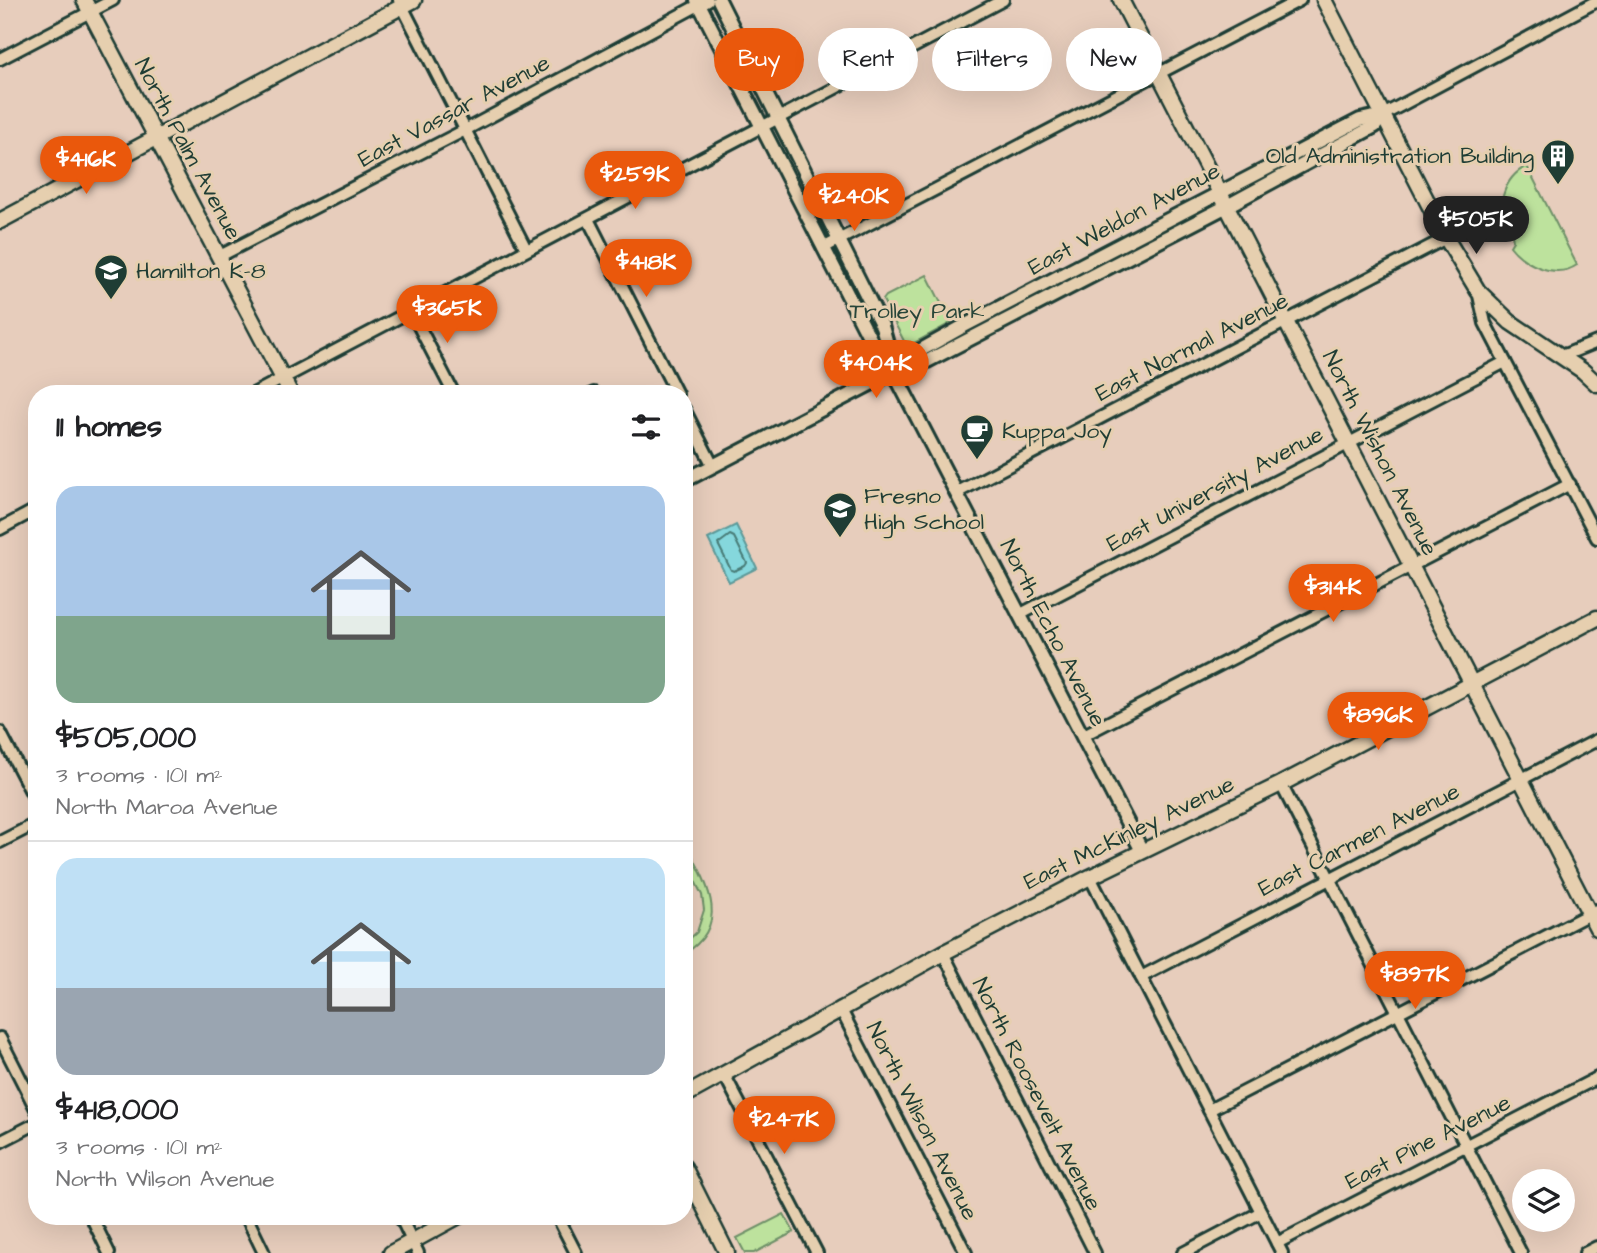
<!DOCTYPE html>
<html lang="en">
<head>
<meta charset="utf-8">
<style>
	body { margin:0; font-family:"Architects Daughter",sans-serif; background:#f2f2f2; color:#202124; height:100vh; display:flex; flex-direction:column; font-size:26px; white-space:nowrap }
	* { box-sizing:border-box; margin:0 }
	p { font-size:23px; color:#757577 }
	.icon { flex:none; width:38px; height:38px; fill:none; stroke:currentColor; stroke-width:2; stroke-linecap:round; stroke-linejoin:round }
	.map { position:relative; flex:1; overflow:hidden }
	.panel { position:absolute; left:28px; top:385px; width:665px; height:840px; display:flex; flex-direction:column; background:#fff; border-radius:28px; box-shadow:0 7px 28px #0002 }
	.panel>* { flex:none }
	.guide { position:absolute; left:714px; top:28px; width:665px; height:63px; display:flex; gap:14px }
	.buttons { position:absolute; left:1512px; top:1169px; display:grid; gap:14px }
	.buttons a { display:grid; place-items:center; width:63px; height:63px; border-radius:50%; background:#fff; box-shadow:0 7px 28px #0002; font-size:35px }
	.price { position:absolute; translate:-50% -60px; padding:0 16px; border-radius:24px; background:#ea580c; color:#fff; font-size:23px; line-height:46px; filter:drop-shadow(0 2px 4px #0008) }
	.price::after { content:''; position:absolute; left:50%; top:42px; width:21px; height:16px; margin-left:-10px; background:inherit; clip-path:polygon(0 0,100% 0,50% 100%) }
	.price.current { background:#222; color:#fff }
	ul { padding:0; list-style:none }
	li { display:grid; align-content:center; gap:14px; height:371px; padding:0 28px }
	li+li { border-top:2px solid #e0e0e0 }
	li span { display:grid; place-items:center; height:217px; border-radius:21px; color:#555 }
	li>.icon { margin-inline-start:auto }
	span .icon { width:126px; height:126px; fill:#fffc; stroke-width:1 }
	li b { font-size:30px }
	h2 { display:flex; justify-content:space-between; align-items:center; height:84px; padding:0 28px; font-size:30px }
	.tag { padding:0 24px; border-radius:32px; background:#fff; box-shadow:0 7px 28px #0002; font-size:24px; line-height:63px }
	.tag.current { background:#ea580c; color:#fff }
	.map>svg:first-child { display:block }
</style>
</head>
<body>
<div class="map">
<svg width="1597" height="1253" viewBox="0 0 1597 1253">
	<rect width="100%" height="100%" fill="#e7cdbc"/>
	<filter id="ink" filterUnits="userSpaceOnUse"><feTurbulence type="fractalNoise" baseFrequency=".0143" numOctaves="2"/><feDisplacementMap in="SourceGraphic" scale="14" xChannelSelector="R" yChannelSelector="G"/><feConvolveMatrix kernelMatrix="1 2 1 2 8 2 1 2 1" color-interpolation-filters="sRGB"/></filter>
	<g filter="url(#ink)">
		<!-- green -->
		<g fill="#bde29d" stroke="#6e9068" stroke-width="2">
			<path d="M1527,166l50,99c-22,15 -53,-1 -67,-19l3,-5 -1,-6 -9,-3c-6,-24 -1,-54 24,-66z"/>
			<polygon points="927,275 951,323 907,347 883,300 886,296"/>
			<path d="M684,840c20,39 51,83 0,114v-10l13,-12 7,-22 -2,-15 -18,-36z"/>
			<polygon points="784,1214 794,1232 754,1253 745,1253 737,1238"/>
		</g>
		<!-- water -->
		<polygon fill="#85d7dc" stroke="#5c9999" stroke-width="2" points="736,525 757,568 729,582 708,539"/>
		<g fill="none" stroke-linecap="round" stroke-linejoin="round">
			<!-- shore -->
			<polygon stroke="#487b77" stroke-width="2" points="730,535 734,537 747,563 745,566 734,571 731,570 718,544"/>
			<!-- minor casing -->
			<g stroke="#1f3d34" stroke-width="16">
				<g id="minor">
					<polyline points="399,0 526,249"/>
					<polyline points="0,59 113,0"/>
					<polyline points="1383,115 1597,1"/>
					<polyline points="588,219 677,394"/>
					<polyline points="823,248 1300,0"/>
					<polyline points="218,257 467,129 708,0"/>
					<polyline points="1478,291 1485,323 1597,538"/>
					<polyline points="411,311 454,394"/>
					<polyline points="1562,356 1597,342"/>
					<polyline points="253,394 1003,0"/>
					<polyline points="592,394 594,393"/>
					<polyline points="684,409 713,466"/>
					<polyline points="956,493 1446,238"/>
					<polyline points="0,529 37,509"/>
					<polyline points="1019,615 1505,362"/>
					<polyline points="0,732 37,803"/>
					<polyline points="1082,736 1570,484"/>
					<polyline points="1281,784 1521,1253"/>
					<polyline points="0,842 37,823"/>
					<polyline points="1090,877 1282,1253"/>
					<polyline points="943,953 1095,1253"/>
					<polyline points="1141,977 1597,740"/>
					<polyline points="840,1008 966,1253"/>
					<polyline points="0,1038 37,1111"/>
					<polyline points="724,1074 817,1253"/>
					<polyline points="1209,1110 1597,910"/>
					<polyline points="0,1142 37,1123"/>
					<polyline points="91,1216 109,1253"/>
					<polyline points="246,1216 264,1253"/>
					<polyline points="400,1216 418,1253"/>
					<polyline points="557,1216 576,1253"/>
					<polyline points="1277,1243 1597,1078"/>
					<polyline points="1183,1253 1261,1212"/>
					<polyline points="1585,1253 1597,1247"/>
				</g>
			</g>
			<!-- tertiary casing -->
			<g stroke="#1f3d34" stroke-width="18">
				<g id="tertiary">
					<polyline points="697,0 880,358 886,361 900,384 1142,851"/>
					<polyline points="719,0 882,326 890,355 886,361"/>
					<polyline points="893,372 903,360 964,326 1360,120 1383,115"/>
					<polyline points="684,481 880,379 893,372 908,371 1227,206 1375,126 1383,115"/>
				</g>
			</g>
			<!-- secondary casing -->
			<g stroke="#1f3d34" stroke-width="19">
				<g id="secondary">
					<polyline points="84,0 291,394"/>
					<polyline points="1121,0 1597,928"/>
					<polyline points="1324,0 1446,238 1478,291 1510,322 1583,371 1597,384"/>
					<polyline points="0,221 414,0"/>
					<polyline points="684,1096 943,953 1090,877 1281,784 1597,618"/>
					<polyline points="684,1167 727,1253"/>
					<polyline points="391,1253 459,1216"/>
				</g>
			</g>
			<!-- minor -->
			<use href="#minor" stroke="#e6cfaf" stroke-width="10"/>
			<!-- tertiary -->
			<use href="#tertiary" stroke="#e6cfaf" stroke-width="12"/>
			<!-- secondary -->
			<use href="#secondary" stroke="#e6cfaf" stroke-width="14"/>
		</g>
	</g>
	<!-- icons -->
	<defs>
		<g id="building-pin" transform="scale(1.75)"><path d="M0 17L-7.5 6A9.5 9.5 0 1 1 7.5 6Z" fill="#1f3d34" stroke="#e6cfaf"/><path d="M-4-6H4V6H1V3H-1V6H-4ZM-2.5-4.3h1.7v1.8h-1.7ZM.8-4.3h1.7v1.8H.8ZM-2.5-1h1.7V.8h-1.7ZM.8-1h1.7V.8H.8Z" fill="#fff"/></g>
		<g id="school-pin" transform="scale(1.75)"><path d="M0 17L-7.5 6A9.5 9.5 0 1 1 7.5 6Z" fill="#1f3d34" stroke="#e6cfaf"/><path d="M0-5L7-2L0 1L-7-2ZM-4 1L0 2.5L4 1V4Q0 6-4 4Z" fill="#fff"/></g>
		<g id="cafe-pin" transform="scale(1.75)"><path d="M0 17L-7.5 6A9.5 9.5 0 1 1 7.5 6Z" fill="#1f3d34" stroke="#e6cfaf"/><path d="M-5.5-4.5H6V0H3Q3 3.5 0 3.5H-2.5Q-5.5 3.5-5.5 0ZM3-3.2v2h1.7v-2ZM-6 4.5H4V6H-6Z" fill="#fff"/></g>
	</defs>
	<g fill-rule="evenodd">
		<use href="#building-pin" x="1558" y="156"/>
		<use href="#school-pin" x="111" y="271"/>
		<use href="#cafe-pin" x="977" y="431"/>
		<use href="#school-pin" x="840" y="509"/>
	</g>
	<g text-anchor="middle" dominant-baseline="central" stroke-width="6" stroke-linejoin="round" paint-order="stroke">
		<!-- street labels -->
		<g font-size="23" fill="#1f3d34" stroke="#e6cfaf">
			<text transform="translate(454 111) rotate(-28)">East Vassar Avenue</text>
			<text transform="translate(188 149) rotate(62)">North Palm Avenue</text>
			<text transform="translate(1124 219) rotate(-28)">East Weldon Avenue</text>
			<text transform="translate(1192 347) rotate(-27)">East Normal Avenue</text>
			<text transform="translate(1380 453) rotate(63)">North Wishon Avenue</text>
			<text transform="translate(1215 489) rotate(-28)">East University Avenue</text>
			<text transform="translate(1053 633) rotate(63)">North Echo Avenue</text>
			<text transform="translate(1129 833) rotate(-26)">East McKinley Avenue</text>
			<text transform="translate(1359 840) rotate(-27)">East Carmen Avenue</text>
			<text transform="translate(1037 1094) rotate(63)">North Roosevelt Avenue</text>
			<text transform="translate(922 1121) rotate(63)">North Wilson Avenue</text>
			<text transform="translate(1428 1142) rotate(-27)">East Pine Avenue</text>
		</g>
		<!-- poi labels -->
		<g font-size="23" fill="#1f3d34" stroke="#e6cfaf" text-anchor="start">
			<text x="1534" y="156" text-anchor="end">Old Administration Building</text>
			<text x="136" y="271">Hamilton K-8</text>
			<text x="1002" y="431">Kuppa Joy</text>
			<text x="864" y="496">Fresno<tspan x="864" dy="26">High School</tspan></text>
		</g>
		<!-- park labels -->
		<g font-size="23" fill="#274539" stroke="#e6cfaf">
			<text x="917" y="311">Trolley Park</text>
		</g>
	</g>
</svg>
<div class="buttons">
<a><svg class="icon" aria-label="layers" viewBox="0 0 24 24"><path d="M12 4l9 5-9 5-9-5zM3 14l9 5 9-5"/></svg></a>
</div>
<b class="price" style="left:86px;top:196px">$416K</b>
<b class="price" style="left:635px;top:211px">$259K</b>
<b class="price" style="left:854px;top:233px">$240K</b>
<b class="price current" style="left:1476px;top:256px">$505K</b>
<b class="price" style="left:646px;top:299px">$418K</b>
<b class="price" style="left:447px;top:345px">$365K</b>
<b class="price" style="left:876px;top:400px">$404K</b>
<b class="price" style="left:1333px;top:624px">$314K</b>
<b class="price" style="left:1378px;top:752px">$896K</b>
<b class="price" style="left:1415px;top:1011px">$897K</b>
<b class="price" style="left:784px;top:1156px">$247K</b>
<div class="guide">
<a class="tag current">Buy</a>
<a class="tag">Rent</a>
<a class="tag">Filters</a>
<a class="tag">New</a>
</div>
<section class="panel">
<h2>11 homes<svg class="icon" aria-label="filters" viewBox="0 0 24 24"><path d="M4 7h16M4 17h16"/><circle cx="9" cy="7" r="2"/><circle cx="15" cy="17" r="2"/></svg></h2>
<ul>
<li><span style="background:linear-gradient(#a9c7e8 60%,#7fa58c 0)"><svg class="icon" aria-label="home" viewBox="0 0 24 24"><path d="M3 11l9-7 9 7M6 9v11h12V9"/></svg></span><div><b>$505,000</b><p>3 rooms · 101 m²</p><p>North Maroa Avenue</p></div></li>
<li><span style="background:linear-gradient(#bfe0f5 60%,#9aa5b1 0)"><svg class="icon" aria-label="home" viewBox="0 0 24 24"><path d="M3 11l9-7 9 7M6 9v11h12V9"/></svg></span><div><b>$418,000</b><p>3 rooms · 101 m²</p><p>North Wilson Avenue</p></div></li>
</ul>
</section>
</div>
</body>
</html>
